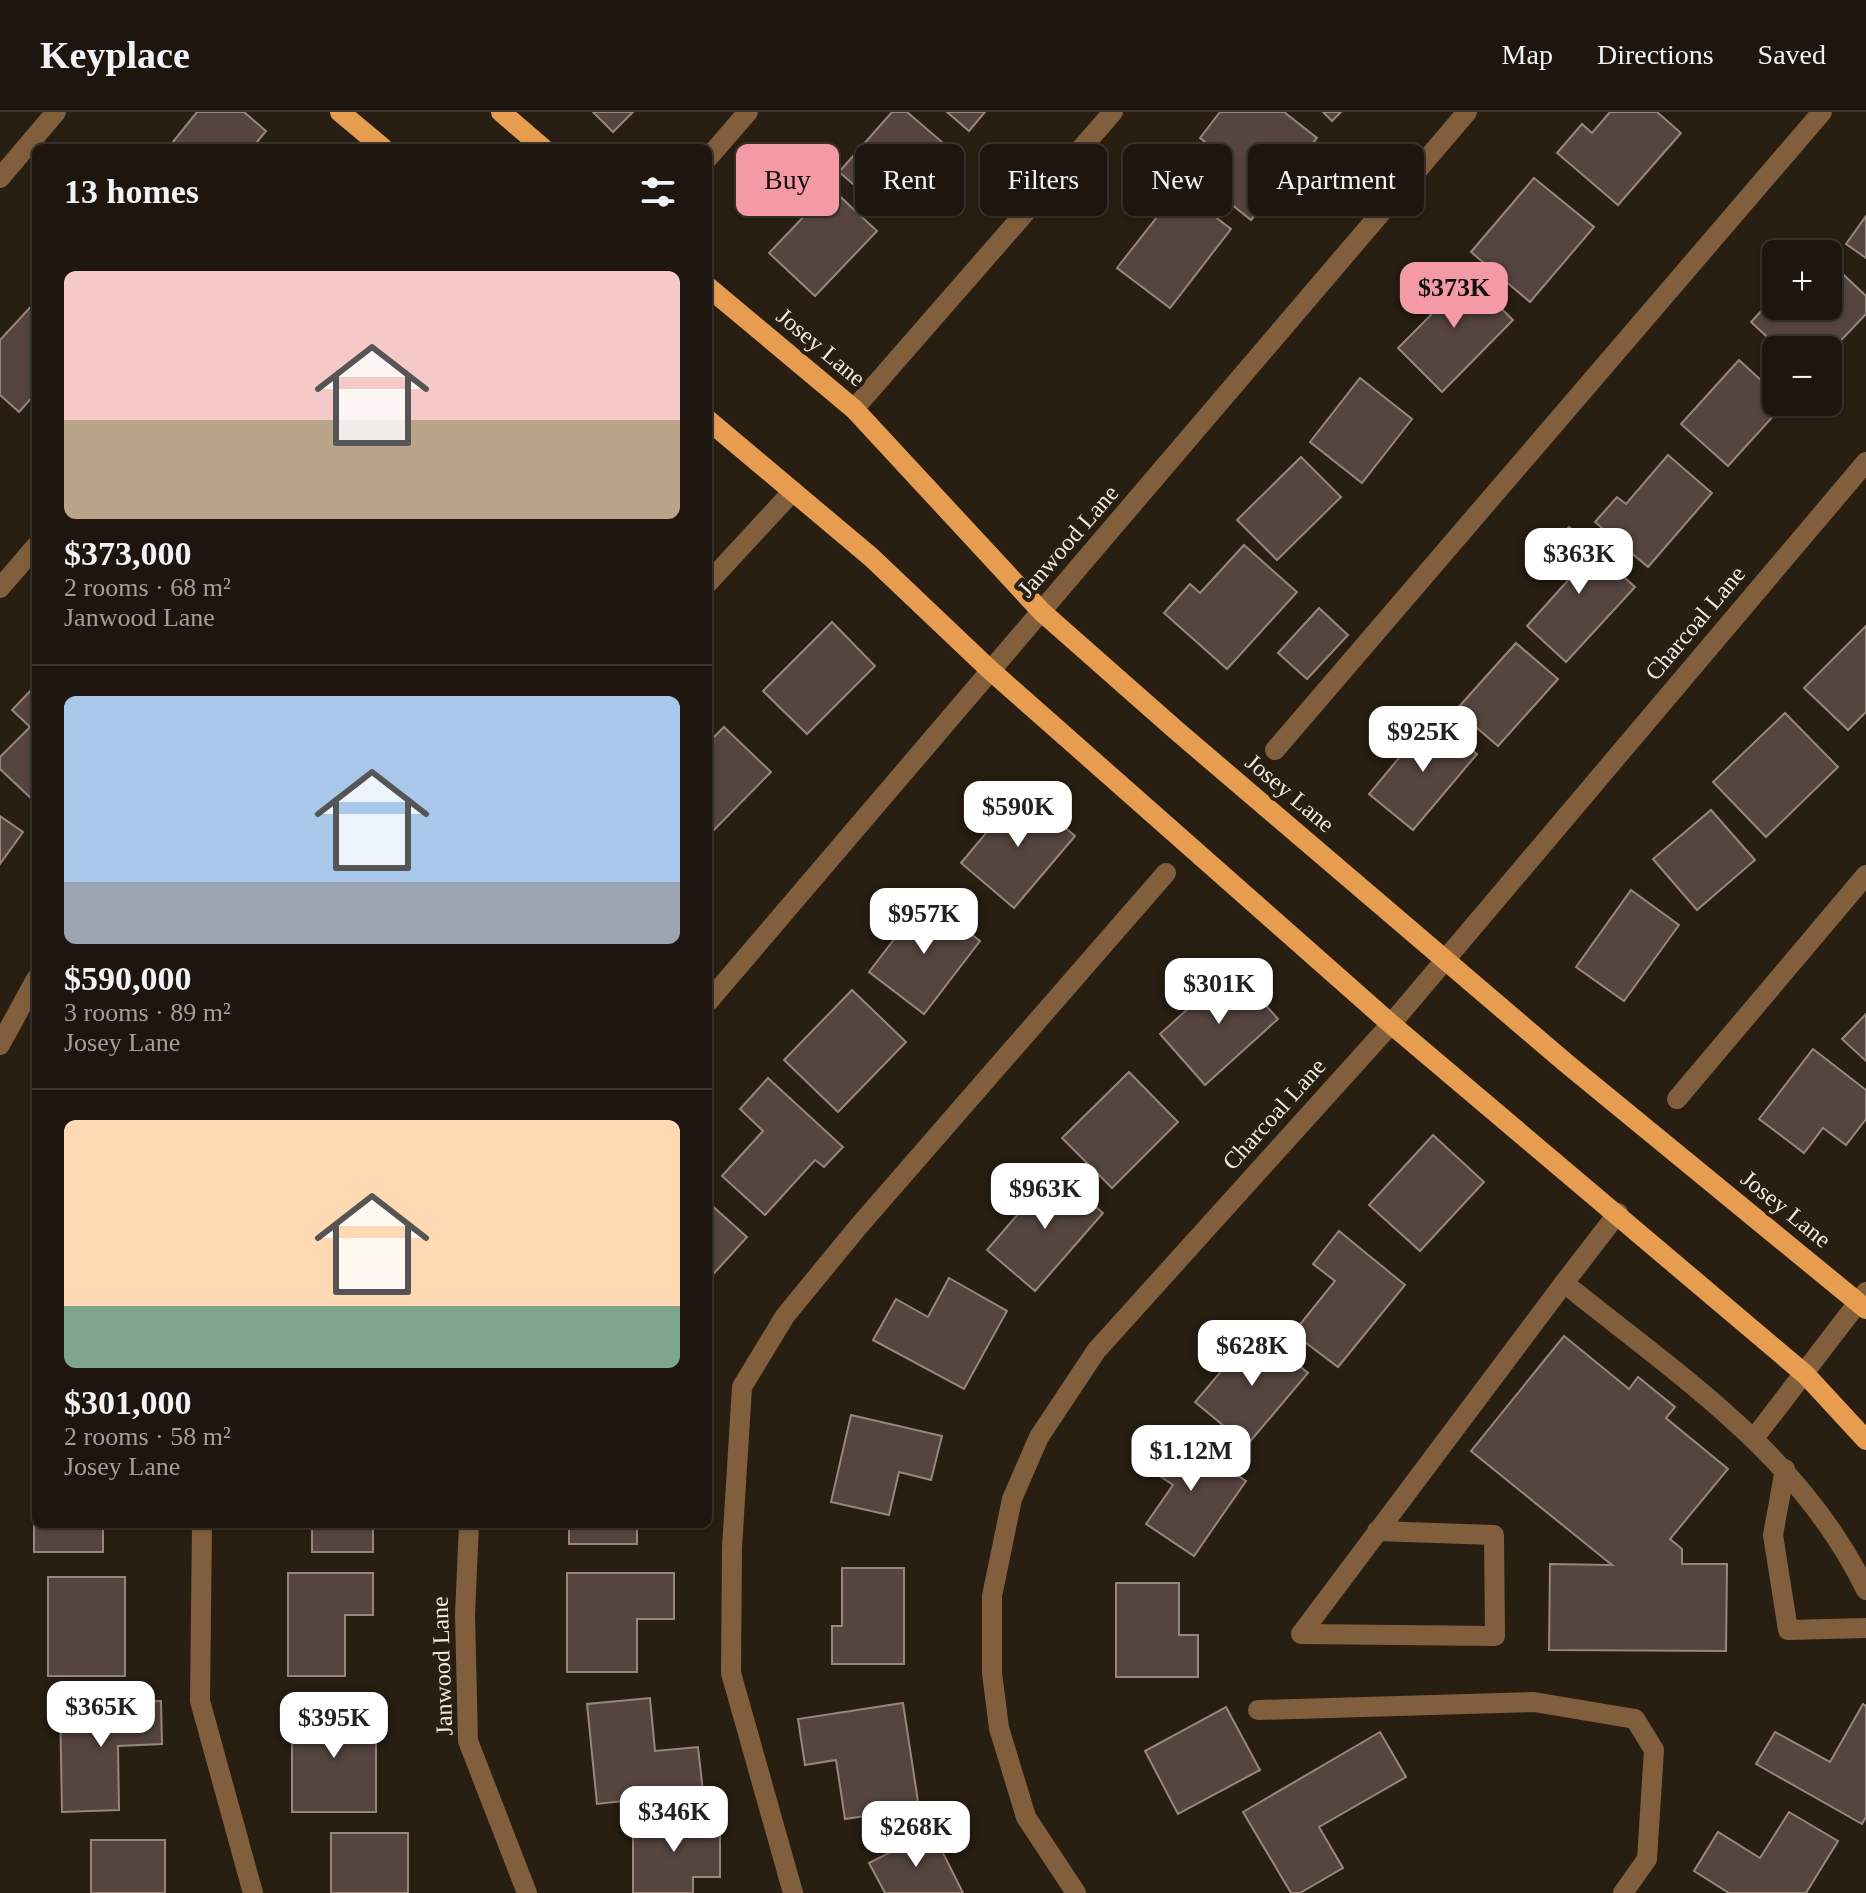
<!DOCTYPE html>
<html lang="en">
<head>
<meta charset="utf-8">
<style>
	body { margin:0; font-family:"Times New Roman",serif; background:#2b231c; color:#f1f3f6; height:100vh; display:flex; flex-direction:column; font-size:30px; white-space:nowrap }
	* { box-sizing:border-box; margin:0 }
	p { font-size:26px; color:#a19f9e }
	.icon { flex:none; width:44px; height:44px; fill:none; stroke:currentColor; stroke-width:2; stroke-linecap:round; stroke-linejoin:round }
	.map { position:relative; flex:1; overflow:hidden }
	.details { position:absolute; left:32px; top:32px; width:680px; height:1384px; display:flex; flex-direction:column; background:#1e160e; border-radius:12px; box-shadow:0 2px 6px #0004,0 0 0 2px #3c352e }
	.details>* { flex:none }
	.top-card { position:absolute; left:736px; top:32px; width:760px; height:72px; display:flex; gap:16px }
	.buttons { position:absolute; left:1762px; top:128px; display:grid; gap:16px }
	.buttons a { display:grid; place-items:center; width:80px; height:80px; border-radius:12px; background:#1e160e; box-shadow:0 2px 6px #0004,0 0 0 2px #3c352e; font-size:40px }
	.price { position:absolute; translate:-50% -68px; padding:0 18px; border-radius:16px; background:#fff; color:#222; font-size:26px; line-height:52px; filter:drop-shadow(0 2px 4px #0008) }
	.price::after { content:''; position:absolute; left:50%; top:48px; width:24px; height:18px; margin-left:-12px; background:inherit; clip-path:polygon(0 0,100% 0,50% 100%) }
	.price.current { background:#f49aa5; color:#111 }
	ul { padding:0; list-style:none }
	li { display:grid; align-content:center; gap:16px; height:424px; padding:0 32px }
	li+li { border-top:2px solid #3c352e }
	li span { display:grid; place-items:center; height:248px; border-radius:12px; color:#555 }
	li>.icon { margin-inline-start:auto }
	span .icon { width:144px; height:144px; fill:#fffc; stroke-width:1 }
	li b { font-size:34px }
	h2 { display:flex; justify-content:space-between; align-items:center; height:96px; padding:0 32px; font-size:34px }
	.pill { padding:0 28px; border-radius:12px; background:#1e160e; box-shadow:0 2px 6px #0004,0 0 0 2px #3c352e; font-size:28px; line-height:72px }
	.pill.current { background:#f49aa5; color:#111 }
	header { display:flex; align-items:center; gap:48px; box-sizing:border-box; height:112px; padding:0 40px; background:#1e160e; border-bottom:2px solid #3c352e }
	header strong { font-size:38px }
	nav { display:flex; gap:44px; margin-inline-start:auto; font-size:28px }
	.map>svg:first-child { display:block }
</style>
</head>
<body>
<header>
<strong>Keyplace</strong>
<nav><a>Map</a><a>Directions</a><a>Saved</a></nav>
</header>
<div class="map">
<svg width="1866" height="1781" viewBox="0 0 1866 1781">
	<rect width="100%" height="100%" fill="#281e12"/>
	<!-- building -->
	<g fill="#56453f" stroke="#98857e" stroke-width="2">
		<polygon points="197,0 244,0 266,19 252,36 168,36"/>
		<polygon points="593,0 633,0 613,20"/>
		<polygon points="892,0 907,0 942,30 883,98 839,60"/>
		<polygon points="947,0 985,0 969,19"/>
		<polygon points="1220,0 1284,0 1317,26 1251,108 1200,67 1220,42 1200,26"/>
		<polygon points="1323,0 1341,0 1332,9"/>
		<polygon points="1610,0 1657,0 1681,21 1618,93 1557,41 1582,12 1592,21"/>
		<polygon points="1534,66 1594,115 1530,190 1471,140"/>
		<polygon points="831,76 877,119 815,184 769,141"/>
		<polygon points="1179,77 1231,117 1170,196 1117,156"/>
		<polygon points="1866,104 1866,146 1846,132"/>
		<polygon points="1828,148 1866,184 1866,202 1828,242 1828,238 1781,238 1751,210 1776,183 1776,194 1828,194"/>
		<polygon points="1459,155 1513,208 1442,280 1398,236 1431,203 1421,192"/>
		<polygon points="36,189 36,281 19,300 0,283 0,228"/>
		<polygon points="1739,248 1776,282 1776,290 1786,290 1728,354 1681,312"/>
		<polygon points="1360,266 1412,307 1362,371 1310,330"/>
		<polygon points="1668,343 1712,381 1648,455 1595,410 1617,385 1626,392"/>
		<polygon points="1301,345 1341,385 1277,448 1237,408"/>
		<polygon points="1569,415 1635,475 1566,550 1527,514 1571,465 1544,441"/>
		<polygon points="1244,433 1297,480 1227,557 1164,501 1190,472 1200,481"/>
		<polygon points="1319,496 1348,523 1307,567 1278,541"/>
		<polygon points="832,510 875,554 807,622 763,579"/>
		<polygon points="1866,514 1866,600 1848,618 1804,576"/>
		<polygon points="1516,531 1558,567 1498,634 1456,598"/>
		<polygon points="36,573 36,691 0,657 0,645 30,615 12,598"/>
		<polygon points="1785,601 1838,655 1766,725 1713,670"/>
		<polygon points="1433,605 1477,642 1413,718 1369,682"/>
		<polygon points="724,615 771,660 708,724 708,631"/>
		<polygon points="1022,678 1075,724 1014,796 961,751"/>
		<polygon points="1711,698 1755,748 1697,798 1653,747"/>
		<polygon points="0,704 23,720 0,752"/>
		<polygon points="1631,778 1679,813 1624,889 1576,855"/>
		<polygon points="925,787 980,829 924,902 869,860"/>
		<polygon points="1233,856 1278,907 1205,973 1160,922"/>
		<polygon points="852,878 906,930 838,1000 784,948"/>
		<polygon points="1866,902 1866,949 1842,927"/>
		<polygon points="1813,937 1866,978 1866,1007 1846,1033 1823,1016 1804,1041 1759,1007"/>
		<polygon points="1129,960 1178,1010 1112,1076 1062,1026"/>
		<polygon points="768,966 843,1035 824,1055 815,1048 765,1103 722,1064 763,1019 740,997"/>
		<polygon points="1433,1023 1484,1070 1420,1139 1369,1093"/>
		<polygon points="1055,1059 1103,1101 1035,1179 987,1138"/>
		<polygon points="708,1090 747,1125 708,1168"/>
		<polygon points="1339,1119 1405,1173 1338,1255 1293,1221 1335,1169 1313,1152"/>
		<polygon points="949,1166 1007,1199 964,1277 873,1228 896,1187 928,1205"/>
		<polygon points="1256,1218 1308,1261 1247,1333 1195,1290"/>
		<polygon points="1564,1224 1629,1277 1638,1265 1675,1295 1666,1306 1728,1357 1670,1427 1682,1437 1682,1452 1727,1452 1726,1539 1549,1538 1550,1452 1612,1453 1471,1339"/>
		<polygon points="851,1303 942,1324 931,1368 899,1360 889,1403 831,1390"/>
		<polygon points="1173,1319 1246,1369 1194,1444 1146,1412 1173,1373 1148,1356"/>
		<polygon points="34,1335 36,1412 103,1412 103,1440 34,1440"/>
		<rect x="312" y="1412" width="61" height="28"/>
		<rect x="569" y="1412" width="68" height="20"/>
		<polygon points="842,1456 904,1456 904,1552 832,1552 832,1514 842,1514"/>
		<polygon points="288,1461 373,1461 373,1503 345,1503 345,1564 288,1564"/>
		<polygon points="567,1461 674,1461 674,1507 637,1507 637,1560 567,1560"/>
		<rect x="48" y="1465" width="77" height="99"/>
		<polygon points="1116,1471 1179,1471 1179,1523 1198,1523 1198,1565 1116,1565"/>
		<polygon points="650,1586 655,1639 698,1635 703,1680 597,1692 587,1592"/>
		<polygon points="161,1589 162,1632 118,1634 119,1698 62,1700 60,1591"/>
		<polygon points="903,1591 919,1696 845,1707 836,1648 805,1653 798,1607"/>
		<polygon points="1863,1592 1866,1594 1866,1705 1862,1712 1756,1652 1775,1620 1830,1650"/>
		<rect x="292" y="1595" width="84" height="105"/>
		<polygon points="1226,1595 1260,1658 1178,1702 1145,1639"/>
		<polygon points="1380,1620 1406,1665 1319,1715 1343,1756 1300,1781 1291,1781 1243,1700"/>
		<polygon points="1789,1700 1838,1729 1806,1781 1729,1781 1694,1759 1718,1720 1760,1746"/>
		<polygon points="633,1707 720,1707 720,1765 693,1765 693,1781 633,1781"/>
		<polygon points="932,1719 963,1781 885,1781 869,1751"/>
		<rect x="331" y="1721" width="77" height="60"/>
		<rect x="91" y="1728" width="74" height="53"/>
	</g>
	<g fill="none" stroke-linecap="round" stroke-linejoin="round">
		<!-- minor -->
		<g stroke="#825f3c" stroke-width="20">
			<polyline points="708,46 748,0"/>
			<polyline points="0,66 56,0"/>
			<polyline points="854,297 1113,0"/>
			<polyline points="708,471 793,379"/>
			<polyline points="0,476 36,434"/>
			<polyline points="1275,638 1822,0"/>
			<polyline points="708,890 1467,0"/>
			<polyline points="0,933 36,867"/>
			<polyline points="1677,987 1866,763"/>
			<path d="M1618,1101l-54,70c113,91 237,172 302,307"/>
			<polyline points="1755,1325 1866,1180"/>
			<polyline points="1785,1357 1773,1423 1788,1518 1866,1516"/>
			<polyline points="202,1412 200,1589 253,1781"/>
			<polyline points="469,1412 465,1503 468,1629 527,1781"/>
			<polyline points="1377,1419 1494,1423 1495,1524 1301,1522 1564,1171"/>
			<polyline points="1258,1598 1534,1590 1635,1607 1654,1638 1647,1747 1623,1781"/>
			<polyline points="793,1781 731,1561 732,1436 742,1275 785,1204 858,1115 1166,761"/>
			<polyline points="1076,1781 1026,1705 999,1616 992,1561 992,1484 1012,1387 1039,1325 1096,1239 1391,912 1866,350"/>
		</g>
		<!-- major -->
		<g stroke="#e79d50" stroke-width="20">
			<polyline points="340,0 383,36"/>
			<polyline points="501,0 543,36"/>
			<polyline points="708,175 854,297 1042,500 1177,619 1566,951 1866,1197"/>
			<polyline points="708,308 871,445 989,557 1391,912 1806,1263 1866,1328"/>
		</g>
	</g>
	<g text-anchor="middle" dominant-baseline="central" stroke-width="8" stroke-linejoin="round" paint-order="stroke">
		<!-- street labels -->
		<g font-size="24" fill="#f0e9e1" stroke="#281e12">
			<text transform="translate(821 235) rotate(40)">Josey Lane</text>
			<text transform="translate(1068 429) rotate(-49)">Janwood Lane</text>
			<text transform="translate(1695 511) rotate(-50)">Charcoal Lane</text>
			<text transform="translate(1290 681) rotate(40)">Josey Lane</text>
			<text transform="translate(1274 1002) rotate(-48)">Charcoal Lane</text>
			<text transform="translate(1786 1097) rotate(39)">Josey Lane</text>
			<text transform="translate(442 1554) rotate(-92)">Janwood Lane</text>
		</g>
	</g>
</svg>
<div class="buttons">
<a>+</a>
<a>−</a>
</div>
<b class="price current" style="left:1454px;top:218px">$373K</b>
<b class="price" style="left:1579px;top:484px">$363K</b>
<b class="price" style="left:1423px;top:662px">$925K</b>
<b class="price" style="left:1018px;top:737px">$590K</b>
<b class="price" style="left:924px;top:844px">$957K</b>
<b class="price" style="left:1219px;top:914px">$301K</b>
<b class="price" style="left:1045px;top:1119px">$963K</b>
<b class="price" style="left:1252px;top:1276px">$628K</b>
<b class="price" style="left:1191px;top:1381px">$1.12M</b>
<b class="price" style="left:101px;top:1637px">$365K</b>
<b class="price" style="left:334px;top:1648px">$395K</b>
<b class="price" style="left:674px;top:1742px">$346K</b>
<b class="price" style="left:916px;top:1757px">$268K</b>
<div class="top-card">
<a class="pill current">Buy</a>
<a class="pill">Rent</a>
<a class="pill">Filters</a>
<a class="pill">New</a>
<a class="pill">Apartment</a>
</div>
<section class="details">
<h2>13 homes<svg class="icon" aria-label="filters" viewBox="0 0 24 24"><path d="M4 7h16M4 17h16"/><circle cx="9" cy="7" r="2"/><circle cx="15" cy="17" r="2"/></svg></h2>
<ul>
<li><span style="background:linear-gradient(#f6c9c9 60%,#b9a48a 0)"><svg class="icon" aria-label="home" viewBox="0 0 24 24"><path d="M3 11l9-7 9 7M6 9v11h12V9"/></svg></span><div><b>$373,000</b><p>2 rooms · 68 m²</p><p>Janwood Lane</p></div></li>
<li><span style="background:linear-gradient(#a9c7e8 75%,#9aa5b1 0)"><svg class="icon" aria-label="home" viewBox="0 0 24 24"><path d="M3 11l9-7 9 7M6 9v11h12V9"/></svg></span><div><b>$590,000</b><p>3 rooms · 89 m²</p><p>Josey Lane</p></div></li>
<li><span style="background:linear-gradient(#ffd9b3 75%,#7fa58c 0)"><svg class="icon" aria-label="home" viewBox="0 0 24 24"><path d="M3 11l9-7 9 7M6 9v11h12V9"/></svg></span><div><b>$301,000</b><p>2 rooms · 58 m²</p><p>Josey Lane</p></div></li>
</ul>
</section>
</div>
</body>
</html>
